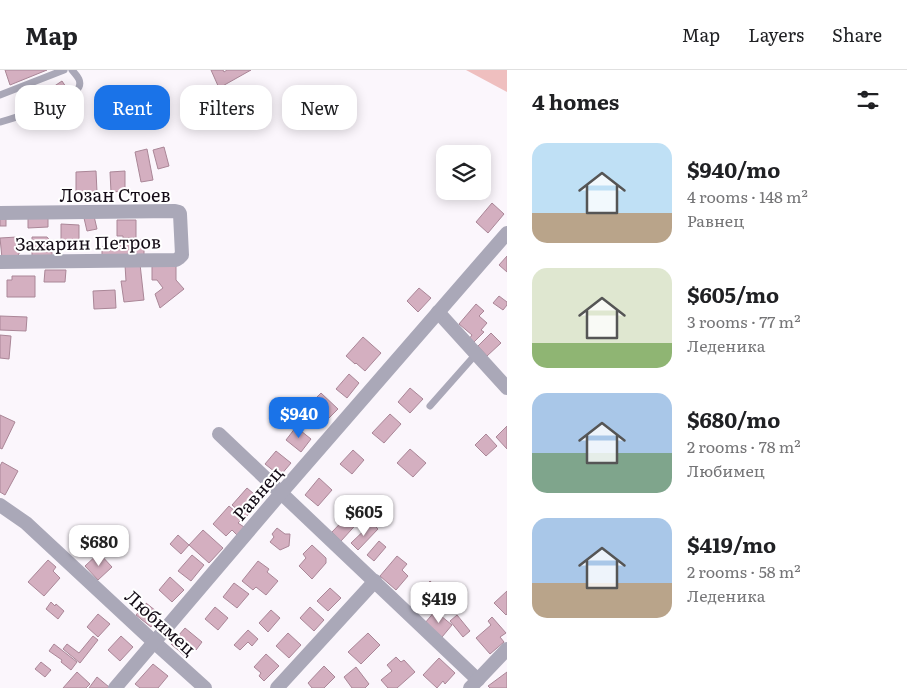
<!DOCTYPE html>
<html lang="en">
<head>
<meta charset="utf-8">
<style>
	body { margin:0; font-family:Literata,serif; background:#f2f2f2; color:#202124; height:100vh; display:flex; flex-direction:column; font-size:19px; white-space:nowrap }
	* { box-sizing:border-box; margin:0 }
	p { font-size:16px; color:#757577 }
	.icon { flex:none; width:28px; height:28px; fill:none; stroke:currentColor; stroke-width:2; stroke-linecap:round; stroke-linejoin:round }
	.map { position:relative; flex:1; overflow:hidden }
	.drawer { display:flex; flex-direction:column; background:#fff; width:400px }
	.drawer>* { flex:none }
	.top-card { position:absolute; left:15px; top:15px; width:416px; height:45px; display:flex; gap:10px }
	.buttons { position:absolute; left:436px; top:75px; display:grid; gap:10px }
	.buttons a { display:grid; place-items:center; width:55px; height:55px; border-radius:10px; background:#fff; box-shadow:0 2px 12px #0003; font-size:25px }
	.price { position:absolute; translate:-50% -42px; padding:0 11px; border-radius:10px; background:#fff; color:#222; font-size:16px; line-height:32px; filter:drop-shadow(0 1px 2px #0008) }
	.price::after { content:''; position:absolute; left:50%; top:30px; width:15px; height:11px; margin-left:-8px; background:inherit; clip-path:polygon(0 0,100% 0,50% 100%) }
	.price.active { background:#1a73e8; color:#fff }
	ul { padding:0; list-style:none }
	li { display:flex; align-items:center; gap:15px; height:125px; padding:0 25px }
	li span { display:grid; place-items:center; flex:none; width:140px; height:100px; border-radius:15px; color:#555 }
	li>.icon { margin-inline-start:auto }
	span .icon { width:60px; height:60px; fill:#fffc; stroke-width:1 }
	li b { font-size:21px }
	h2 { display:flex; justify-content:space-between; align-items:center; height:60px; padding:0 25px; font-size:21px }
	.pill { padding:0 18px; border-radius:15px; background:#fff; box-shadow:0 2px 12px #0003; font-size:18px; line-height:45px }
	.pill.active { background:#1a73e8; color:#fff }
	header { display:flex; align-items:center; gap:30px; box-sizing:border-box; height:70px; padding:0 25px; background:#fff; border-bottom:1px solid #e0e0e0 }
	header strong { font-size:24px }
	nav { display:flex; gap:28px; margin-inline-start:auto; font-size:18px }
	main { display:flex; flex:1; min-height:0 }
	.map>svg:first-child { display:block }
</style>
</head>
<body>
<header>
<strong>Map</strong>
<nav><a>Map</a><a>Layers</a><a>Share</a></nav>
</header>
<main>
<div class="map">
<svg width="507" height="618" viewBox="0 0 507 618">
	<rect width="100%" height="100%" fill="#fbf6fc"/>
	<!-- green -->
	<polygon fill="#efbfbf" points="466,0 507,0 507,22"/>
	<!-- building -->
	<g fill="#d4afc0" stroke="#aa8697">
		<polygon points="5,0 47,0 10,15"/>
		<polygon points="211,0 223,0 224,2 227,0 251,0 219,18"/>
		<polygon points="62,11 66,17 51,27 47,21"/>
		<polygon points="164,77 169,96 158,99 153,80"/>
		<polygon points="147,79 153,110 141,112 135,82"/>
		<polygon points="96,101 97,122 76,123 76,102"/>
		<polygon points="125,101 125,121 111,122 110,102"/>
		<polygon points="492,133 504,144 488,163 476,152"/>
		<polygon points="94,146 97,159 87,161 84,148"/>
		<polygon points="48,147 48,157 28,158 28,148"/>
		<rect x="0" y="149" width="6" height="7"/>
		<polygon points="117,150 136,150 136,168 123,168 123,166 117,166"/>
		<polygon points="61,154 79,155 79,170 75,170 74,173 61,173"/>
		<polygon points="17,167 21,171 21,180 17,187 2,188 0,168"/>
		<polygon points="32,167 47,167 52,173 52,188 32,187"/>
		<polygon points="117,170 144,170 144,186 102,186 102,177 117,177"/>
		<polygon points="507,186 507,202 499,195"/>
		<polygon points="140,194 144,230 124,232 121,211 126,211 125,195"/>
		<polygon points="152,196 176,196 176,210 184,219 160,238 155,224 163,218 157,210 152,210"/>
		<polygon points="45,200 66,200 65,212 44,212"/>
		<polygon points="12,206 35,206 35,227 7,227 7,210 12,210"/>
		<polygon points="419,218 431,228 418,242 407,231"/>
		<polygon points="115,220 116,238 94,239 93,221"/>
		<polygon points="499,226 507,232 507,235 503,240 493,233"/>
		<polygon points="476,234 484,241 479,246 487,253 481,260 484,262 473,273 469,269 472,265 459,254"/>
		<polygon points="0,246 27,247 26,261 0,260"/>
		<polygon points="491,263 501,273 487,286 478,276"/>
		<polygon points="0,265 11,266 9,289 0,288"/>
		<polygon points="363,267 381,283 365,301 356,293 355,294 346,286"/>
		<polygon points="349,304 359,313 347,328 336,319"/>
		<polygon points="410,318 423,329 410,343 398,332"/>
		<polygon points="321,323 338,339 326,351 309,335"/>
		<polygon points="390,344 401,354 384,373 372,363"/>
		<polygon points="0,345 15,352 2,379 0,378"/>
		<polygon points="507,356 507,379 496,367"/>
		<polygon points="296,357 311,369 301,382 286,370"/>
		<polygon points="486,364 497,376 486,386 475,375"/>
		<polygon points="410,379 426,393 413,407 397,393"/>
		<polygon points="353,380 364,390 352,404 340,394"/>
		<polygon points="276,381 291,393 280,406 265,394"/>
		<polygon points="2,392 18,401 5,425 0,422 0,396"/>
		<polygon points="319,408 332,420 318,436 305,425"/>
		<polygon points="247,418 261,430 246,447 232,435"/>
		<polygon points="229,436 243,448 238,453 244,457 237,465 232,460 226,466 213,454"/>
		<polygon points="353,440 362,448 341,471 332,462"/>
		<polygon points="372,453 378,459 358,480 351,473"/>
		<polygon points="277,458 285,464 290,464 289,476 280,480 270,472 274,467 272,464"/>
		<polygon points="203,460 223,478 209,493 189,475"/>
		<polygon points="178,465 189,475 181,484 170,474"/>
		<polygon points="379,471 386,477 374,491 367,485"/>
		<polygon points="312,475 326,488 326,493 312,509 299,496 306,488 303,484"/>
		<polygon points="99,483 112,497 98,510 85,496"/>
		<polygon points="192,485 204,495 191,511 178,501"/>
		<polygon points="397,486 407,494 402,500 408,506 396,520 380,506"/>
		<polygon points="48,490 56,497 53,501 60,508 44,526 28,512"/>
		<polygon points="258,491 269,499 267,502 278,511 266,525 256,517 253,520 242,511"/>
		<polygon points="170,507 184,520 172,532 159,520"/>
		<polygon points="430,511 441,521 428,534 418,524"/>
		<polygon points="234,513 249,524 237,538 223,527"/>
		<polygon points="330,518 341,528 328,541 317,531"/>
		<polygon points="507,521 507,544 506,545 494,533"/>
		<polygon points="51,532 55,536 56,534 64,541 58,549 46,539"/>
		<polygon points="146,533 161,545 151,557 136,545"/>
		<polygon points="215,537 228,548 218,560 205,549"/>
		<polygon points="310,537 324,550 314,561 300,548"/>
		<polygon points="271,540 280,548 268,562 259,553"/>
		<polygon points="435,541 452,555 442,567 425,553"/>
		<polygon points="98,544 110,554 98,567 87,557"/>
		<polygon points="457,545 470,561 463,567 450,551"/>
		<polygon points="492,547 506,563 500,567 504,572 490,584 476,568 491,555 488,551"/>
		<polygon points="185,558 202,572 196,580 194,578 190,582 189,581 185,586 171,574"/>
		<polygon points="248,560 258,569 252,576 248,572 240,580 234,575"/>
		<polygon points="288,563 301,575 289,588 276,576"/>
		<polygon points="368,563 380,575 361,594 348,582"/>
		<polygon points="93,566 98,570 80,593 63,579 67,574 79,583"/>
		<polygon points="121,566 133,577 120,591 108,580"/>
		<polygon points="54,574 77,592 71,600 61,592 62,590 49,581"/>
		<polygon points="266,584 279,596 264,611 259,606 261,603 254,597"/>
		<polygon points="396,587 401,592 404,590 415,602 397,618 388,618 381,610 392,601 387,595"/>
		<polygon points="439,588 455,603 445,614 443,611 437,618 423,605"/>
		<polygon points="41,592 51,600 45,607 35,599"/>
		<polygon points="153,594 168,606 158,618 140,618 135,614"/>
		<polygon points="324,596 335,607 324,618 312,618 308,613"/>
		<polygon points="356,597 369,614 365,618 352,618 344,607"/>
		<polygon points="77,602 90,614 86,618 63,618"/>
		<polygon points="507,602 507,618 490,618 488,616"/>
		<polygon points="97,607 109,617 108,618 89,618"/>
	</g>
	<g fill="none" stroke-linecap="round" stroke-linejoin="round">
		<!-- service -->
		<g stroke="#aaa8b8" stroke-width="7">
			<polyline points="0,25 64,0"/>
			<path d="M0,52c15,-4 74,-23 79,-35 3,-7 -3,-12 -7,-17"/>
			<polyline points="430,336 476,284"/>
		</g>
		<!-- minor -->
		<g stroke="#aaa8b8" stroke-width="14">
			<polyline points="0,143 175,141 179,142 180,144 182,185 179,188 176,190 0,192"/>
			<polyline points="438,242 507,318"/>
			<polyline points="219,364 478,610"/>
			<polyline points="0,435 26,453 154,572 205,618"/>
			<polyline points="115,618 281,423 507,163"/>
			<polyline points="277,618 375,511"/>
			<polyline points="470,618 507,579"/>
		</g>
	</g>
	<g text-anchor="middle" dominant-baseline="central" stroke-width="4" stroke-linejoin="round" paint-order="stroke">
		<!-- street labels -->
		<g font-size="18" fill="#140c16" stroke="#fff">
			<text x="115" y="124">Лозан Стоев</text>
			<text transform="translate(88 172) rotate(-1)">Захарин Петров</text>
			<text transform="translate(257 423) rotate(-49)">Равнец</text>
			<text transform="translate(161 552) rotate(42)">Любимец</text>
		</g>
	</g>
</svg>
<div class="buttons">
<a><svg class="icon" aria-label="layers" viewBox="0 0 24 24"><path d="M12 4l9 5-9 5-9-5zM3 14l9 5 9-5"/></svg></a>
</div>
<b class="price active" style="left:299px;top:369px">$940</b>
<b class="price" style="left:364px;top:467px">$605</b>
<b class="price" style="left:99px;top:497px">$680</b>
<b class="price" style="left:439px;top:554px">$419</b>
<div class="top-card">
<a class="pill">Buy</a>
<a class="pill active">Rent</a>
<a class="pill">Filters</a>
<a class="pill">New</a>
</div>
</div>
<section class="drawer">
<h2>4 homes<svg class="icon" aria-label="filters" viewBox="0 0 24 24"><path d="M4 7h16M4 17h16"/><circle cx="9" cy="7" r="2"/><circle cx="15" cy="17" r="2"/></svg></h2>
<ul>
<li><span style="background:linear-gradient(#bfe0f5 70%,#b9a48a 0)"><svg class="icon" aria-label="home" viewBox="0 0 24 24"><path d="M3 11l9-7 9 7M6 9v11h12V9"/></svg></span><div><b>$940/mo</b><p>4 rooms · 148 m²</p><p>Равнец</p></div></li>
<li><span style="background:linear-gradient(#dfe7d0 75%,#8fb573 0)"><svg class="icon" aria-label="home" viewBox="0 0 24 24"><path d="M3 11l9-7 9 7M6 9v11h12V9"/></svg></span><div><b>$605/mo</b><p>3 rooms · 77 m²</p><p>Леденика</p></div></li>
<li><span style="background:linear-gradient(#a9c7e8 60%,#7fa58c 0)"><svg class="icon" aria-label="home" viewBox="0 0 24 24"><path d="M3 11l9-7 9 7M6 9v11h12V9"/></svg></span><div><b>$680/mo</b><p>2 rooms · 78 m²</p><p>Любимец</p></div></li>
<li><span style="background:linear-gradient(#a9c7e8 65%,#b9a48a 0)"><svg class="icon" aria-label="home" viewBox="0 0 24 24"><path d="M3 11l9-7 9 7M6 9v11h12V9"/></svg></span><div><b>$419/mo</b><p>2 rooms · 58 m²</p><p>Леденика</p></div></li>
</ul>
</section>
</main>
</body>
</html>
